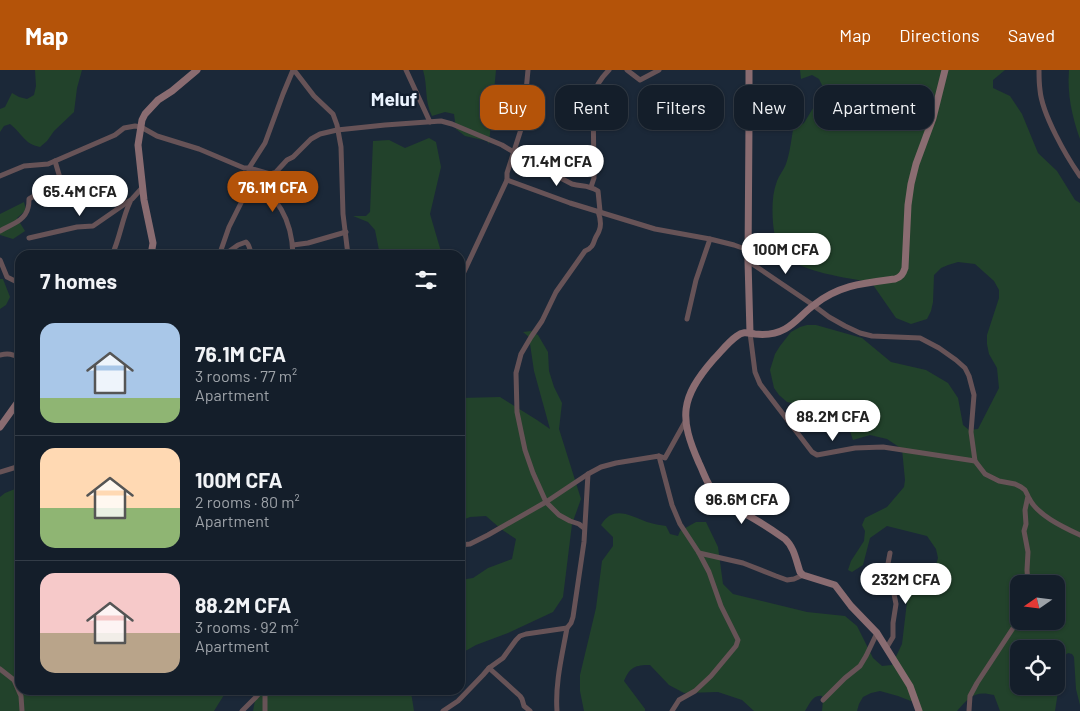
<!DOCTYPE html>
<html lang="en">
<head>
<meta charset="utf-8">
<style>
	body { margin:0; font-family:Barlow,sans-serif; background:#212b36; color:#f1f3f6; height:100vh; display:flex; flex-direction:column; font-size:19px; white-space:nowrap }
	* { box-sizing:border-box; margin:0 }
	p { font-size:16px; color:#9da2a8 }
	.icon { flex:none; width:28px; height:28px; fill:none; stroke:currentColor; stroke-width:2; stroke-linecap:round; stroke-linejoin:round }
	.map { position:relative; flex:1; overflow:hidden }
	.side { position:absolute; left:15px; top:180px; width:450px; height:445px; display:flex; flex-direction:column; background:#141e2a; border-radius:15px; box-shadow:0 1px 4px #0004,0 0 0 1px #333c47 }
	.side>* { flex:none }
	.banner { position:absolute; left:480px; top:15px; width:475px; height:45px; display:flex; gap:10px }
	.needle { width:32px; rotate:256deg }
	.tools { position:absolute; left:1010px; top:505px; display:grid; gap:10px }
	.tools a { display:grid; place-items:center; width:55px; height:55px; border-radius:10px; background:#141e2a; box-shadow:0 1px 4px #0004,0 0 0 1px #333c47; font-size:25px }
	.price { position:absolute; translate:-50% -42px; padding:0 11px; border-radius:18px; background:#fff; color:#222; font-size:16px; line-height:32px; filter:drop-shadow(0 1px 2px #0008) }
	.price::after { content:''; position:absolute; left:50%; top:30px; width:15px; height:11px; margin-left:-8px; background:inherit; clip-path:polygon(0 0,100% 0,50% 100%) }
	.price.selected { background:#b45309; color:#fff }
	ul { padding:0; list-style:none }
	li { display:flex; align-items:center; gap:15px; height:125px; padding:0 25px }
	li+li { border-top:1px solid #333c47 }
	li span { display:grid; place-items:center; flex:none; width:140px; height:100px; border-radius:15px; color:#555 }
	li>.icon { margin-inline-start:auto }
	span .icon { width:60px; height:60px; fill:#fffc; stroke-width:1 }
	li b { font-size:21px }
	h2 { display:flex; justify-content:space-between; align-items:center; height:60px; padding:0 25px; font-size:21px }
	.pill { padding:0 18px; border-radius:15px; background:#141e2a; box-shadow:0 1px 4px #0004,0 0 0 1px #333c47; font-size:18px; line-height:45px }
	.pill.selected { background:#b45309; color:#fff }
	header { display:flex; align-items:center; gap:30px; box-sizing:border-box; height:70px; padding:0 25px; background:#b45309; color:#fff }
	header strong { font-size:24px }
	nav { display:flex; gap:28px; margin-inline-start:auto; font-size:18px }
	.map>svg:first-child { display:block }
</style>
</head>
<body>
<header>
<strong>Map</strong>
<nav><a>Map</a><a>Directions</a><a>Saved</a></nav>
</header>
<div class="map">
<svg width="1080" height="641" viewBox="0 0 1080 641">
	<rect width="100%" height="100%" fill="#1b2838"/>
	<!-- green -->
	<g fill="#22422b" fill-rule="evenodd">
		<path d="M35,0h47l-5,18 -3,24 -20,19 -7,10 -7,6c-16,-3 -18,-14 -30,-23l-6,2 -4,6v-23l5,-2 7,-14 7,4 8,2 7,-4 2,-9z"/>
		<path d="M423,0h73l-7,74 -2,-3 -22,-5 -9,-7 -2,-15 -9,-2 -13,4c-8,-16 -4,-30 -9,-46z"/>
		<path d="M800,0h205l-12,10v8l17,8 12,18 16,39 19,18 18,29 5,3v502l-4,-16 -2,-32 -2,-3 -4,-1 -8,6v20l-5,32h-55l-6,-16c-19,-5 -25,2 -37,16h-36l-5,-8 -18,-7 -18,-5 -9,2 -8,4 -4,7 -2,7h-35l1,-11 -1,-4c-9,-2 -13,9 -17,15h-51l-12,-11 -24,-8 -34,1 -15,-8 -19,-20c-15,0 -20,2 -26,16l21,28v2h-61l-4,-20v-16l16,-67 6,-47 11,-15v-9l-12,-12c12,-20 28,-10 46,-3 6,2 13,3 19,4l4,8 8,2 2,-5 16,-9h10l12,25 5,37 10,10 74,18 38,4 12,10 16,32 9,8 10,-1 10,-21 5,-42 11,-18 11,-6 6,-10 3,-10 -2,-9 -9,-13 -40,-10 -17,12 -7,27 -11,7 -4,-2 3,-9 13,-20 1,-10 -3,-6 3,-7 22,-11 17,-20 1,-7 -3,-31 -15,-10 -17,-4 -17,5 -9,-27 -11,-12 -28,5 -18,-4 -8,-7 -5,-7 -4,-18 5,-16 5,-8 11,-14 9,-5 7,-2h9l46,13 29,24 35,8 22,13 10,15 5,27 6,5 9,-1 21,-41 -2,-20 -8,-14 -2,-10v-9l12,-37v-8l-5,-9 -19,-17 -17,-2 -10,3 -7,3 -7,7 -1,27 -2,9 -4,8 -16,5 -15,-6 -25,-36c-24,-4 -70,-10 -87,-27 -8,-8 -10,-22 -11,-32 -1,-14 -1,-29 4,-42 2,-6 7,-11 9,-17 4,-11 5,-23 7,-34l11,-7 17,-28 2,-8 -4,-8 -7,-4 -11,4zM1019,514h37v37h-37zM1019,579h37v37h-37z"/>
		<path d="M1069,0h11v69c-8,-22 -13,-45 -11,-69z"/>
		<polygon points="429,68 436,72 441,97 430,144 442,185 380,185 375,160 368,152 353,146 366,146 370,142 373,71 389,70 405,78"/>
		<polygon points="24,132 26,140 17,148 25,161 13,169 0,165 0,144"/>
		<polygon points="0,209 3,209 10,227 6,235 0,239"/>
		<polygon points="531,261 538,265 548,282 549,301 554,317 562,333 559,359 581,429 572,454 563,527 553,542 508,563 476,575 460,584 460,510 473,508 488,498 512,489 516,469 501,459 486,446 470,447 460,451 460,328 500,327 537,350 550,359 534,301 529,267 523,262"/>
		<polygon points="20,417 20,620 227,620 214,641 0,641 0,427 5,423"/>
		<polygon points="257,620 412,620 411,622 414,641 253,641"/>
	</g>
	<g fill="none" stroke-linecap="round" stroke-linejoin="round">
		<!-- street -->
		<g stroke="#675357" stroke-width="5">
			<polyline points="294,0 314,26 333,44 337,55 341,77 343,144 348,185"/>
			<polyline points="406,0 430,52"/>
			<polyline points="627,0 640,10 659,0"/>
			<path d="M1039,0c0,7 0,13 1,20 2,24 26,66 40,86"/>
			<path d="M249,104c28,24 43,43 44,81"/>
			<path d="M0,106l24,-10 24,-2 7,-3 60,-26 9,-7 11,-2 6,1 16,9 42,13 45,19h5l21,6 6,-2 11,-12 6,-3 18,-18 9,-5 17,-4 48,-5 56,-4 11,3 50,21 30,18 40,21c11,3 15,0 26,7l2,20"/>
			<polyline points="507,110 570,133 655,159 710,169 734,175 748,180"/>
			<path d="M591,117l3,-9 -1,-82c3,-11 8,-18 16,-26"/>
			<path d="M0,161c10,-6 25,-10 28,-23 1,-3 1,-6 1,-9l30,-18 1,-3 -5,-17"/>
			<polyline points="29,168 77,157 93,156 132,129 142,118"/>
			<polyline points="293,175 308,173 346,162"/>
			<path d="M112,185c8,-17 10,-36 18,-53"/>
			<polyline points="220,185 221,180 229,157 241,133 241,121 249,104 249,98 265,73 283,24 293,0"/>
			<path d="M224,185l14,-10 8,-3c4,3 4,8 5,13"/>
			<polyline points="0,190 7,207 15,211 20,215"/>
			<polyline points="748,191 813,235 829,247 845,256 860,263 872,266 920,268 939,278 956,290 965,298 969,306 974,325 971,362 975,391 985,404 999,411 1015,414 1021,417 1025,420 1028,426 1025,440 1026,454 1024,461 1028,482 1027,500 1028,514"/>
			<polyline points="463,204 507,110 507,103 523,53 528,0"/>
			<polyline points="687,249 696,210 710,169"/>
			<polyline points="750,263 755,302 760,314 812,382 817,385 855,378 883,377 975,391"/>
			<path d="M0,285c8,-2 13,-1 20,3"/>
			<polyline points="659,386 672,435 680,454 699,483 709,502 721,536 738,570 736,576 711,606 695,621 679,630 672,641"/>
			<polyline points="0,402 20,396"/>
			<path d="M1029,428c8,17 34,29 51,37"/>
			<path d="M584,458l-5,-4 -9,-3 -11,-6 -13,-13 -13,-29 -8,-23 -8,-38 -1,-39 5,-19 10,-17 11,-16 14,-29 29,-41c7,-3 8,-6 10,-12 1,-3 3,-5 4,-8 3,-6 1,-14 -1,-20"/>
			<polyline points="460,475 470,474 488,465 546,432 588,404 601,397 616,393 659,386 665,388 685,352"/>
			<polyline points="699,483 743,493 776,506 787,510 794,509 803,505"/>
			<polyline points="887,577 893,567 893,553 896,534 892,514 887,499 890,483"/>
			<polyline points="489,598 520,626 522,629 524,636 530,641"/>
			<polyline points="0,599 14,610 21,626 22,641"/>
			<polyline points="265,620 265,641"/>
			<polyline points="823,630 845,608 860,596 866,586 877,563"/>
			<polyline points="242,641 255,628 262,620"/>
			<polyline points="443,641 458,631 483,605 489,598 503,588 516,570 520,566 526,564 567,558"/>
			<path d="M557,641c-2,-28 5,-55 10,-83l4,-5 2,-6 11,-75 4,-68"/>
			<polyline points="969,641 970,626 977,613 1019,549"/>
		</g>
		<!-- secondary -->
		<g stroke="#8a6c71" stroke-width="7">
			<polyline points="749,0 749,53 748,191 750,263"/>
			<polyline points="151,185 153,173 144,130 138,75 142,50 145,44 158,30 172,21 197,0"/>
			<polyline points="0,357 20,329"/>
			<path d="M919,641l-9,-25 -33,-53 -26,-27 -16,-21 -32,-10 -3,-3c-4,-12 -6,-25 -15,-33 -10,-7 -19,-13 -29,-19 -13,-8 -30,-15 -41,-27 -8,-8 -11,-20 -16,-30 -20,-45 -19,-65 14,-103 8,-8 15,-18 24,-24 6,-5 11,-3 18,-2 9,1 21,0 30,-5 11,-6 19,-17 29,-24 25,-20 50,-22 81,-26 6,-2 8,-5 10,-11l3,-63 3,-21 5,-20 17,-46 12,-48"/>
		</g>
	</g>
	<g text-anchor="middle" dominant-baseline="central" stroke-width="5" stroke-linejoin="round" paint-order="stroke">
		<!-- quarter labels -->
		<g font-size="19" font-weight="bold" fill="#eaf3fe" stroke="#121e2e">
			<text x="394" y="28">Meluf</text>
		</g>
	</g>
</svg>
<div class="tools">
<a><svg class="needle" viewBox="-14 -14 28 28"><path d="M0-13l5 13h-10z" fill="#e53935"/><path d="M0 13l5-13h-10z" fill="#9da2a8"/></svg></a>
<a><svg class="icon" aria-label="locate" viewBox="0 0 24 24"><circle cx="12" cy="12" r="6"/><path d="M12 2v4M12 18v4M2 12h4M18 12h4"/></svg></a>
</div>
<b class="price" style="left:557px;top:117px">71.4M CFA</b>
<b class="price selected" style="left:273px;top:143px">76.1M CFA</b>
<b class="price" style="left:80px;top:147px">65.4M CFA</b>
<b class="price" style="left:786px;top:205px">100M CFA</b>
<b class="price" style="left:833px;top:372px">88.2M CFA</b>
<b class="price" style="left:742px;top:455px">96.6M CFA</b>
<b class="price" style="left:906px;top:535px">232M CFA</b>
<div class="banner">
<a class="pill selected">Buy</a>
<a class="pill">Rent</a>
<a class="pill">Filters</a>
<a class="pill">New</a>
<a class="pill">Apartment</a>
</div>
<section class="side">
<h2>7 homes<svg class="icon" aria-label="filters" viewBox="0 0 24 24"><path d="M4 7h16M4 17h16"/><circle cx="9" cy="7" r="2"/><circle cx="15" cy="17" r="2"/></svg></h2>
<ul>
<li><span style="background:linear-gradient(#a9c7e8 75%,#8fb573 0)"><svg class="icon" aria-label="home" viewBox="0 0 24 24"><path d="M3 11l9-7 9 7M6 9v11h12V9"/></svg></span><div><b>76.1M CFA</b><p>3 rooms · 77 m²</p><p>Apartment</p></div></li>
<li><span style="background:linear-gradient(#ffd9b3 60%,#8fb573 0)"><svg class="icon" aria-label="home" viewBox="0 0 24 24"><path d="M3 11l9-7 9 7M6 9v11h12V9"/></svg></span><div><b>100M CFA</b><p>2 rooms · 80 m²</p><p>Apartment</p></div></li>
<li><span style="background:linear-gradient(#f6c9c9 60%,#b9a48a 0)"><svg class="icon" aria-label="home" viewBox="0 0 24 24"><path d="M3 11l9-7 9 7M6 9v11h12V9"/></svg></span><div><b>88.2M CFA</b><p>3 rooms · 92 m²</p><p>Apartment</p></div></li>
</ul>
</section>
</div>
</body>
</html>
